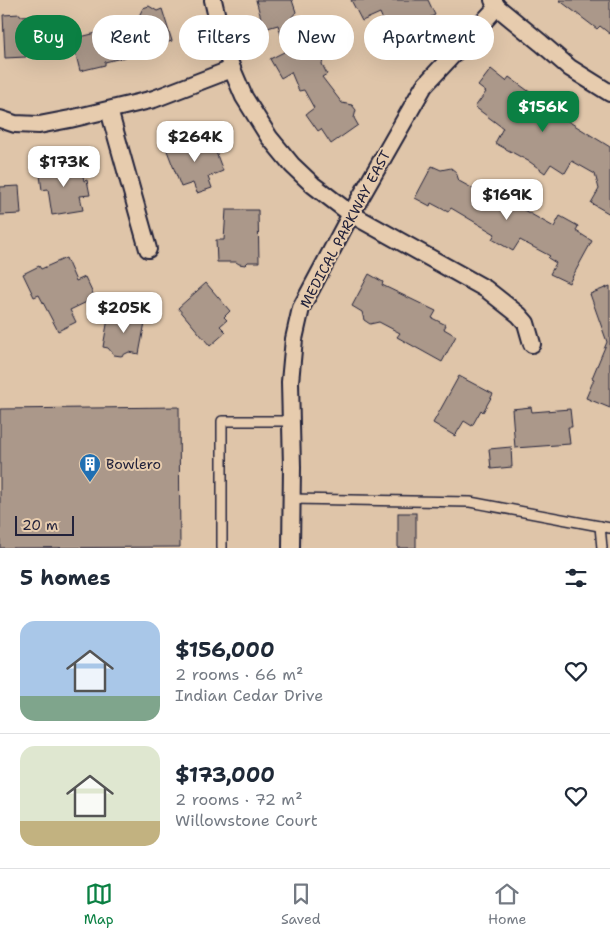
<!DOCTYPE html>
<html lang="en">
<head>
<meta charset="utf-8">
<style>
	body { margin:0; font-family:"Shantell Sans",sans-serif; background:#f2f2f3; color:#1f2937; height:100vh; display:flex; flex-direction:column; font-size:19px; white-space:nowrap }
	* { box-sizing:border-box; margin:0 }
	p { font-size:16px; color:#747a83 }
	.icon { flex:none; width:28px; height:28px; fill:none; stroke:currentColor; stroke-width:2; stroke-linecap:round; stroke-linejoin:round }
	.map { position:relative; height:548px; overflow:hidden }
	.sheet { display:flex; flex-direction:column; background:#fff; flex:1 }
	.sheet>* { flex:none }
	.banner { position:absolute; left:15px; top:15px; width:580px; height:45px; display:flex; gap:10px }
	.scale { position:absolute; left:15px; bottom:12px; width:59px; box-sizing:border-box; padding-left:5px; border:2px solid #22223b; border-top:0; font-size:14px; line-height:18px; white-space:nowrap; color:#22223b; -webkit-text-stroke:4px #e7ccae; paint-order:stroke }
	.price { position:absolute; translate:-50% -42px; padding:0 11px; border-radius:10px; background:#fff; color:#222; font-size:16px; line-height:32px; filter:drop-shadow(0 1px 2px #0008) }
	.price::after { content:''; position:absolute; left:50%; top:30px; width:15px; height:11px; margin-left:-8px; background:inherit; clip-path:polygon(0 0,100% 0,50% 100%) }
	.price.selected { background:#0b8043; color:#fff }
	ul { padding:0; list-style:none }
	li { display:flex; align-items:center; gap:15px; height:125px; padding:0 20px }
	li+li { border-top:1px solid #e0e1e3 }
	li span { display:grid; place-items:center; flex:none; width:140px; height:100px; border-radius:15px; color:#555 }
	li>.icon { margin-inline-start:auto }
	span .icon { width:60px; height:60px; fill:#fffc; stroke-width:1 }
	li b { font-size:21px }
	h2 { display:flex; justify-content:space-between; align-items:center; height:60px; padding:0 20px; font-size:21px }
	.pill { padding:0 18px; border-radius:22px; background:#fff; box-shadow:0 5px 20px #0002; font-size:18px; line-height:45px }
	.pill.selected { background:#0b8043; color:#fff }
	.menu { display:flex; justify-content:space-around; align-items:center; height:70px; border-top:1px solid #e0e1e3; background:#fff; font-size:14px; color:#747a83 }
	.menu a { display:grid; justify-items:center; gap:2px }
	.menu .selected { color:#0b8043 }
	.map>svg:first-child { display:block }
</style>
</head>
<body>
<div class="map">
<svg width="610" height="548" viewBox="0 0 610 548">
	<rect width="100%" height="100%" fill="#dfc5a9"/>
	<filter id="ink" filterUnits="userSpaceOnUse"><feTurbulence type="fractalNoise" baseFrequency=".02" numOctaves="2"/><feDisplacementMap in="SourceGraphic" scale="10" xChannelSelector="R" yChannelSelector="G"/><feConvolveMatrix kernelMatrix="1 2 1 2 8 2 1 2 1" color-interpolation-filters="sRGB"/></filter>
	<g filter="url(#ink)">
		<!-- building -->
		<g fill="#ab988a" stroke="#22223b">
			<polygon points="256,0 292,0 296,12 292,17 299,43 306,40 309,45 311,44 317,55 324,56 322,64 327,74 322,77 342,103 352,105 356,110 354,118 358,125 331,144 321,129 318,131 306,114 314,108 304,90 299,91 291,72 281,78 270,59 286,51 278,25 264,29"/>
			<polygon points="351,0 428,0 435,15 390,36 380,13 362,21"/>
			<polygon points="559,0 610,0 610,34 600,26 597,29"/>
			<polygon points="149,6 157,11 162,9 172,41 154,47 154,50 105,62 105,65 80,71 72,39 129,25 127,20 139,16 143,8"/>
			<polygon points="20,14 20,16 37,15 39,48 25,49 26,57 5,58 3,15"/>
			<polygon points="491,69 506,81 509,77 542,101 543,100 560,111 558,115 610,147 610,214 591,203 599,189 595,174 572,161 565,173 551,164 545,173 530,162 495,143 503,128 475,107 486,92 478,86"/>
			<polygon points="210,136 223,171 208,177 212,188 197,193 193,183 181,187 166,148 185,141 186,145"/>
			<polygon points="59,165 60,169 81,166 84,181 87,180 90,195 80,196 83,210 52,215 48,189 42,190 39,168"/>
			<polygon points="432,166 441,170 451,168 456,172 459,181 488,197 492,191 509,201 510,199 523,207 522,209 554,227 560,216 578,226 576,231 592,241 569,283 550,274 556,263 548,258 550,256 520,240 513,251 492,239 495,234 451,208 448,212 431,203 430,206 415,198"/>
			<polygon points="19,186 21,214 0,215 0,187"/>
			<polygon points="226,210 258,210 259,262 248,262 245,265 239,264 236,262 217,262 216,240 224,240"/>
			<polygon points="66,258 76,281 85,277 95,298 70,310 76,322 58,331 39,295 34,297 23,274 39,266 41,269"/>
			<polygon points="369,274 383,282 382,285 436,311 432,318 446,325 444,329 456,336 442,362 397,337 400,333 379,322 370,324 364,320 362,312 352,306"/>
			<polygon points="206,283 230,311 224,317 227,320 220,326 226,332 210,346 178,308"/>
			<polygon points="610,286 610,408 586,398 594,379 592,378 607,342 590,294"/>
			<polygon points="109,313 129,317 129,314 146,317 139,354 129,352 121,356 114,355 108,348 103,347"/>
			<polygon points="459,376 493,394 483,412 481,410 472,426 464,421 455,436 433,423"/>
			<polygon points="179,407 180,547 0,548 0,409"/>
			<polygon points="531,407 532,412 570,409 572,427 568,427 570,444 515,448 512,409"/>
			<polygon points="511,447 512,467 491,469 489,449"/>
			<rect x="398" y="513" width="18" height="35"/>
		</g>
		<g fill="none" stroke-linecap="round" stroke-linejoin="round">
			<!-- service casing -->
			<g stroke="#22223b" stroke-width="12">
				<g id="service">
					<polyline points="291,499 470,502 610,528"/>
					<polyline points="600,526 602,548"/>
					<polyline points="222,548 222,421 291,421"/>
				</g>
			</g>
			<!-- minor casing -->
			<g stroke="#22223b" stroke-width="20">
				<g id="minor">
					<polyline points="213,0 222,39 232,69 244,97 269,137 292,165 313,185 351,214 486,289 519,315 526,323 532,344"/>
					<polyline points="493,0 497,7 541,43 570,68 610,93"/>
					<polyline points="109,110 148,249"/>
					<polyline points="0,119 15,124 39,125 70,119 154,99 232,69"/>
					<polyline points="291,548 292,467 290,382 294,339 301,308 351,214 424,86 497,7"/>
				</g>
			</g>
			<!-- service -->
			<use href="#service" stroke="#e7ccae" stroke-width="9"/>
			<!-- minor -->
			<use href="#minor" stroke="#e7ccae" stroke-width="16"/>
		</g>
	</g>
	<!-- icons -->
	<defs>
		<g id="building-pin" transform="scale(1.125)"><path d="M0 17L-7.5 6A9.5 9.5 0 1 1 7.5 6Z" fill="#1f6fb2" stroke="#e7ccae"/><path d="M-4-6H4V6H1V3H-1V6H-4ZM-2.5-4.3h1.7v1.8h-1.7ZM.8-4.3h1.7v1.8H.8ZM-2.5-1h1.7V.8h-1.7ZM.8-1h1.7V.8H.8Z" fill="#fff"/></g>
	</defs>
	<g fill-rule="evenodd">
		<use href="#building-pin" x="90" y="464"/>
	</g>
	<g text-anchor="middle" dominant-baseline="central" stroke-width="4" stroke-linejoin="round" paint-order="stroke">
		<!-- street labels -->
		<g font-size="14" fill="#22223b" stroke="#e7ccae">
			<text transform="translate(345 229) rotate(-62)">MEDICAL PARKWAY EAST</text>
		</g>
		<!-- poi labels -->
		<g font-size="14" fill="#22223b" stroke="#e7ccae" text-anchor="start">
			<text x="106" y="464">Bowlero</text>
		</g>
	</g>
</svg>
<div class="scale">20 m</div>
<b class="price selected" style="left:543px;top:133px">$156K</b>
<b class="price" style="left:195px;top:163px">$264K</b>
<b class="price" style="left:64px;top:188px">$173K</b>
<b class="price" style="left:507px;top:221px">$169K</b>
<b class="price" style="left:124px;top:334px">$205K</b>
<div class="banner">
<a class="pill selected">Buy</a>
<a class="pill">Rent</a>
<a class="pill">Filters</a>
<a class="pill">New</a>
<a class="pill">Apartment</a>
</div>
</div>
<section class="sheet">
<h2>5 homes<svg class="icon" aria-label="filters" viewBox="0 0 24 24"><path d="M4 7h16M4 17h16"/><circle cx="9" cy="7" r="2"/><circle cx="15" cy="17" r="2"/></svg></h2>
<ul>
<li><span style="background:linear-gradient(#a9c7e8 75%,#7fa58c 0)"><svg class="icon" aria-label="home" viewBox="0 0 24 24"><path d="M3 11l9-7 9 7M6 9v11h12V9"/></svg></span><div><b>$156,000</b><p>2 rooms · 66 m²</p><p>Indian Cedar Drive</p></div><svg class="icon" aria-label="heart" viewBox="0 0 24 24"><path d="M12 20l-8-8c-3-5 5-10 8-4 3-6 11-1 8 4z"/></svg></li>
<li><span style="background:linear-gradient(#dfe7d0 75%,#c2b280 0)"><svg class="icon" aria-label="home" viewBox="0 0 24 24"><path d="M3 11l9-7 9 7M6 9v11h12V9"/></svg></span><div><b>$173,000</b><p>2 rooms · 72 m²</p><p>Willowstone Court</p></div><svg class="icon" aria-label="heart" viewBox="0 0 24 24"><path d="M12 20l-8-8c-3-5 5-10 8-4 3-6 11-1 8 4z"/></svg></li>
</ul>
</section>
<nav class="menu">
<a class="selected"><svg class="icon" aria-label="map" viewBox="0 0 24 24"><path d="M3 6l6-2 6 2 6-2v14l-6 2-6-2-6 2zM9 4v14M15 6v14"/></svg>Map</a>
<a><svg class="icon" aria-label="saved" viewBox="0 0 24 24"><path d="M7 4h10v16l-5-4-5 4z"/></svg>Saved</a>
<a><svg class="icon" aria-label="home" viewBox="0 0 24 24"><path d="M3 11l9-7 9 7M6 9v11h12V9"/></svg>Home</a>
</nav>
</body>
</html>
